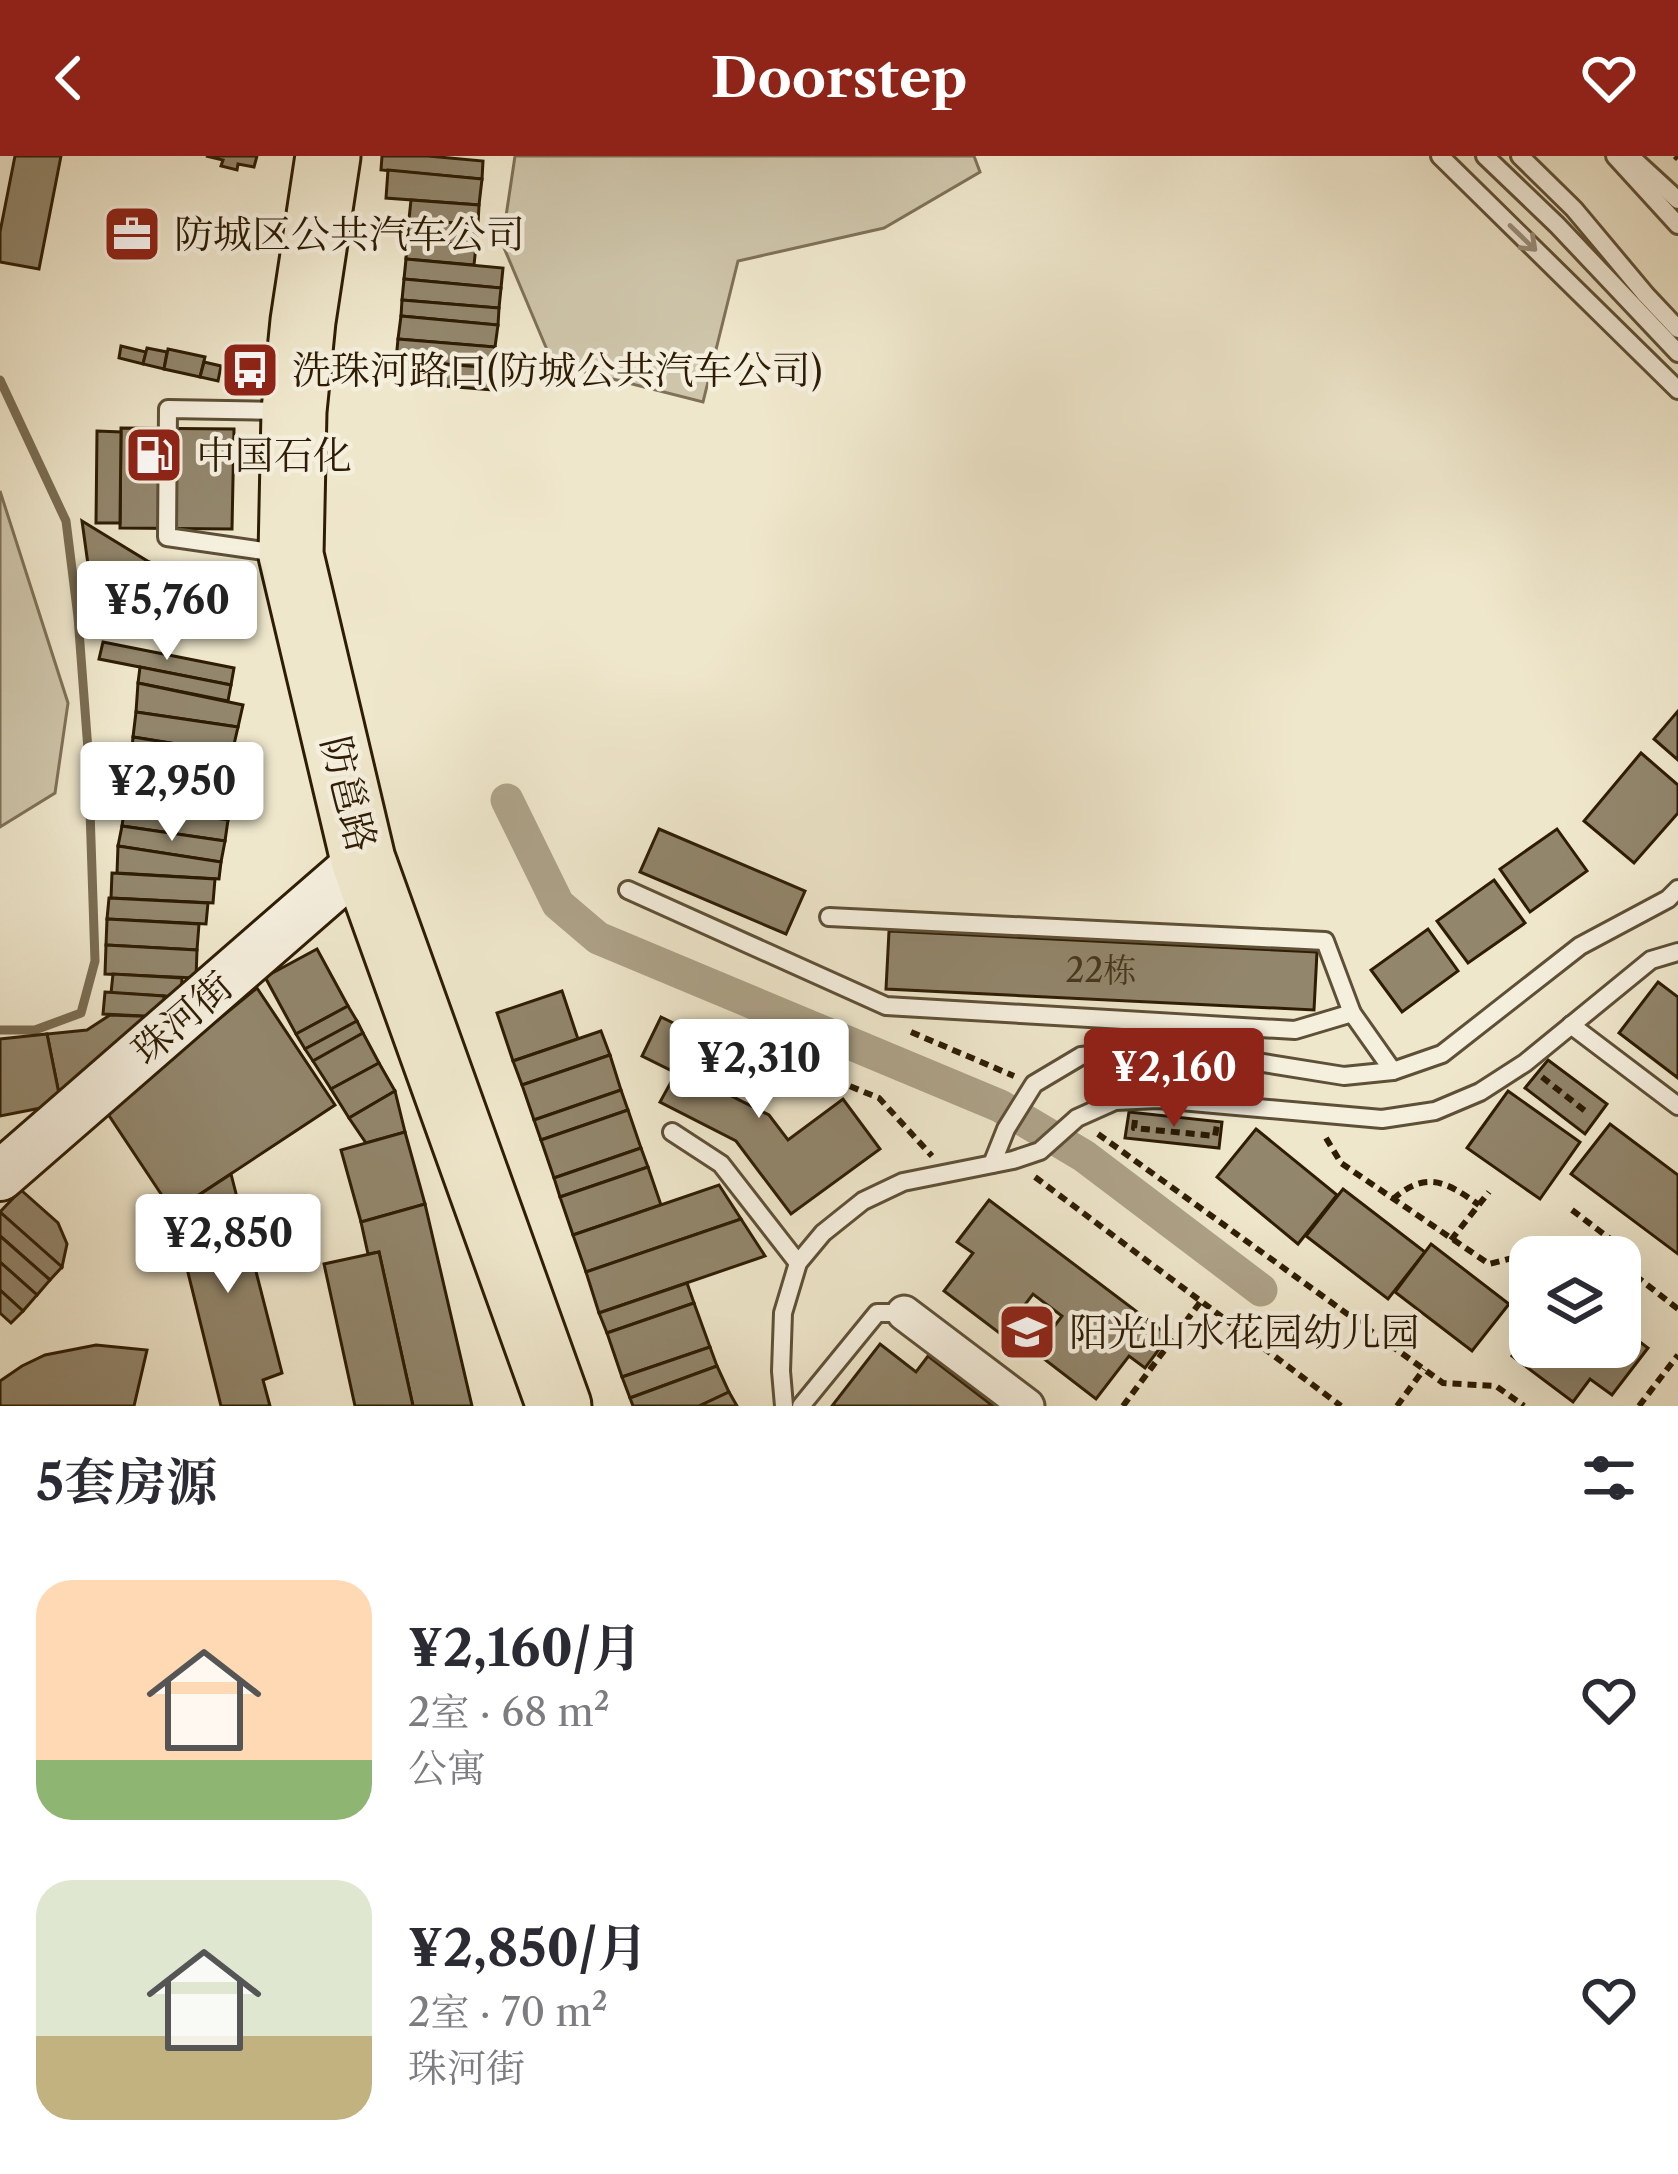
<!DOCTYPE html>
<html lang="zh">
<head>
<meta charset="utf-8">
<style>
	body { margin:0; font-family:"Libre Caslon Text","Noto Serif SC",serif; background:#f7f7f7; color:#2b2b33; height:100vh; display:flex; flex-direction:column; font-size:45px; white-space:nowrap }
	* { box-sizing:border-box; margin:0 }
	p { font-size:39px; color:#7c7c81 }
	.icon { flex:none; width:66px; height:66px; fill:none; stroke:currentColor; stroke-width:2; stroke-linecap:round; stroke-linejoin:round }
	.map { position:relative; height:1250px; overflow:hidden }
	.drawer { display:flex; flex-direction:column; background:#fff; flex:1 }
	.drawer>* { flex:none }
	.fabs { position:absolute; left:1509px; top:1080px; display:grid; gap:24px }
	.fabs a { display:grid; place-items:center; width:132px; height:132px; border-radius:24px; background:#fff; box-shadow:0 12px 48px #0002; font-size:60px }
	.price { position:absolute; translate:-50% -102px; padding:0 27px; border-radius:12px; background:#fff; color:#222; font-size:39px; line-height:78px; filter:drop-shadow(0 3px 6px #0008) }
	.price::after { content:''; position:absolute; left:50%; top:72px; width:36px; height:27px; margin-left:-18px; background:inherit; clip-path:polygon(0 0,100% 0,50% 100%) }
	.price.selected { background:#8f2418; color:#fff }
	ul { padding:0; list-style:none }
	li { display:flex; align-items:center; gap:36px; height:300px; padding:0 36px }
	li span { display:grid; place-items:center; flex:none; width:336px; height:240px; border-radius:36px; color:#555 }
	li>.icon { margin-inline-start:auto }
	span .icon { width:144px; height:144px; fill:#fffc; stroke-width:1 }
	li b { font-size:51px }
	h2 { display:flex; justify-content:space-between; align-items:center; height:144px; padding:0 36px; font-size:51px }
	header { display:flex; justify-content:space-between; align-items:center; height:156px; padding:0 36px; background:#8f2418; color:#fff; font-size:54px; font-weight:700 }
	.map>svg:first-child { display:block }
</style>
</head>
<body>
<header><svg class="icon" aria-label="back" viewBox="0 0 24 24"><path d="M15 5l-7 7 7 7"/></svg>Doorstep<svg class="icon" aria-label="heart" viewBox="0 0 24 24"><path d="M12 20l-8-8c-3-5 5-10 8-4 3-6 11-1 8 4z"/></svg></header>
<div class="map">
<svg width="1678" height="1250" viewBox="0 0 1678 1250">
	<rect width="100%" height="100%" fill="#efe7cc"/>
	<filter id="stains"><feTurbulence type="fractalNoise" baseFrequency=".00167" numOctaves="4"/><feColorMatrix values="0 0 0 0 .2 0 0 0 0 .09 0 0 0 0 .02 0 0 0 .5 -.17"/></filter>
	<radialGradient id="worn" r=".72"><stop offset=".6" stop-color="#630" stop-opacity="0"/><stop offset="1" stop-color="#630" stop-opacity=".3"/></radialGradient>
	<!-- green -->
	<g fill="#cec5aa" stroke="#7e7157" stroke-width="3">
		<polygon points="515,0 974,0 980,16 884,72 738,105 703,246 553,208 502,87"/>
		<polygon points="0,335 68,547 55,637 0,671"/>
	</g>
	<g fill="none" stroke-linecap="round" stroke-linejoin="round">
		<!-- stream -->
		<polyline stroke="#7a6d53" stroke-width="9" points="0,224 66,365 78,461 88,594 95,805 81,857 35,874 0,874"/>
		<!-- canal -->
		<polyline stroke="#ada288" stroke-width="33" points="507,644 558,748 598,782 1000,950 1084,1000 1261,1134"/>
	</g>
	<!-- building -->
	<g fill="#92866c" stroke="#2e1d04" stroke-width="3">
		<polygon points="15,0 61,0 39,113 0,106 0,76"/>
		<polygon points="206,0 257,0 254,11 238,8 237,14 221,10 223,4"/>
		<polygon points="382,0 428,0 483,5 482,23 381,14"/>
		<polygon points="388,14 482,23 479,49 386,42"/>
		<polygon points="411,44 479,49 478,69 409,63"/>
		<polygon points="409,63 478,69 476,90 407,84"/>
		<polygon points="407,84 476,90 474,109 406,103"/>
		<polygon points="406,103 503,112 501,132 404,123"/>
		<polygon points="404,123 501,132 499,152 402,144"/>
		<polygon points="402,144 499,152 498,169 401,160"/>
		<polygon points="401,160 498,169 495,191 398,183"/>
		<polygon points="398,183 495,191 493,212 396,204"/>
		<polygon points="121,190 146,196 143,208 119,202"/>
		<polygon points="147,192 167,196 164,213 143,208"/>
		<polygon points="168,193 205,201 200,221 164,213"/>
		<polygon points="396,204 493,212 492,234 395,226"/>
		<polygon points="204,206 221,210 218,225 200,221"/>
		<polygon points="121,272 234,273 232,373 120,372"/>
		<polygon points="97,275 121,276 120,367 96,367"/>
		<polygon points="82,365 149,406 131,474 94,452"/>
		<polygon points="149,406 236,429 230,468 138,446"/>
		<polygon points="103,486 234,512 231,529 99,503"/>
		<polygon points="140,511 231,529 228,545 138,527"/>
		<polygon points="138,527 243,549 238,571 136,556"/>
		<polygon points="1678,555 1678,604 1654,583"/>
		<polygon points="136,556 238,571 232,597 133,581"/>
		<polygon points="133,581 232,597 227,619 131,604"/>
		<polygon points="1641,597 1678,629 1678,657 1634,707 1584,665"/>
		<polygon points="131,604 227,619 224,641 128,627"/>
		<polygon points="128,627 231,642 228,664 125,648"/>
		<polygon points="125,648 228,664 225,685 122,670"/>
		<polygon points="122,670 225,685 221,706 118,690"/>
		<polygon points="659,673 805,735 786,778 640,716"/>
		<polygon points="1557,673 1587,715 1530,756 1500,713"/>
		<polygon points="118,690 221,706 219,723 117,717"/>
		<polygon points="112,717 215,723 213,747 111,742"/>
		<polygon points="1494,724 1525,767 1468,807 1437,765"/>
		<polygon points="109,742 208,747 206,768 107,763"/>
		<polygon points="107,763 199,768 197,794 106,789"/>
		<polygon points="1428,773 1458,815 1402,856 1371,814"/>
		<polygon points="889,775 1317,796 1314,854 886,833"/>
		<polygon points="106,789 197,794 196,822 105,818"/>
		<polygon points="317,793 348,850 296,878 265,821"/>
		<polygon points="113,818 182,822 181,841 111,837"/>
		<polygon points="1658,826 1678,841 1678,922 1619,877"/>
		<polygon points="257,832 335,949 173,1056 106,955"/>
		<polygon points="562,835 578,883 513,905 497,857"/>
		<polygon points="105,836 164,840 163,861 103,858"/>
		<polygon points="348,850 357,865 305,893 296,878"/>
		<polygon points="110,859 163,861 61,948 47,878 87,874"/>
		<polygon points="661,861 726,893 708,928 769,959 788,984 843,943 880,993 791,1058 736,985 660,946 676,917 642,900"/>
		<polygon points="357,865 363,877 313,905 305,893"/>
		<polygon points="601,875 610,899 522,929 513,905"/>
		<polygon points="363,877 379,907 331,933 313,905"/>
		<polygon points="47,878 61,948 0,960 0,883"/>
		<polygon points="610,899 621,934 534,964 522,929"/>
		<polygon points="1548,904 1607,948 1585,978 1525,932"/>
		<polygon points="379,907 395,935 349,962 331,933"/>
		<polygon points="621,934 628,954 541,984 534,964"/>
		<polygon points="395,935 405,976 366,987 349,962"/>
		<polygon points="1508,935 1580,986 1540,1043 1467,992"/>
		<polygon points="628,954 641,992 554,1022 541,984"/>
		<polygon points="1129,956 1222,966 1219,992 1125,982"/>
		<polygon points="1610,968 1678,1019 1678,1098 1571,1018"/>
		<polygon points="1256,973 1337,1039 1298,1088 1217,1021"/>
		<polygon points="405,976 425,1048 361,1066 341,994"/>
		<polygon points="641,992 648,1011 560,1041 554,1022"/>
		<polygon points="648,1011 661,1049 573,1079 560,1041"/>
		<polygon points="231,1018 282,1217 263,1224 270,1250 221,1250 173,1056"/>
		<polygon points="719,1029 741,1063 586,1116 573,1079"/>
		<polygon points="1343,1033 1425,1096 1388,1143 1306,1080"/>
		<polygon points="21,1034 58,1067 67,1088 62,1111 0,1056"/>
		<polygon points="989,1044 1169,1180 1145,1212 1129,1200 1096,1243 1035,1196 1062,1160 1033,1138 1002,1179 944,1135 973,1097 957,1086"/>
		<polygon points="425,1048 472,1250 413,1250 379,1096 368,1098 361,1066"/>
		<polygon points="0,1056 62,1111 50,1124 0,1080"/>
		<polygon points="741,1063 765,1100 599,1157 586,1116"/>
		<polygon points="0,1080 50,1124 37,1139 0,1106"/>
		<polygon points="1431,1088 1509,1148 1472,1195 1395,1136"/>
		<polygon points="379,1096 413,1250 355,1250 324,1108"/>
		<polygon points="0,1106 37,1139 23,1155 0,1134"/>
		<polygon points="687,1127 694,1147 607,1177 599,1157"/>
		<polygon points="0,1134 23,1155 11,1167 0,1157"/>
		<polygon points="1530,1140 1530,1175 1513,1162"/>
		<polygon points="694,1147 710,1191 622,1221 607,1177"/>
		<polygon points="1620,1171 1648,1192 1612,1239 1590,1223 1573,1246 1512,1200 1530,1177 1530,1191 1620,1191"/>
		<polygon points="880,1188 916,1216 928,1200 993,1250 832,1250"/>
		<polygon points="96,1189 147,1194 134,1250 0,1250 0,1225 22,1210 45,1199"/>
		<polygon points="710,1191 717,1210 630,1242 622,1221"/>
		<polygon points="717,1210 729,1236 699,1250 633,1250 630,1242"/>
		<polygon points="729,1236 737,1250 699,1250"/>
	</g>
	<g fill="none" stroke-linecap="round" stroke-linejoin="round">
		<!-- lane casing -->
		<g stroke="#5e5036" stroke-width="22">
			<g id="lane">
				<polyline points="1440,0 1678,234"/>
				<polyline points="1485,0 1557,69 1678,197"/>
				<polyline points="1520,0 1574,53 1646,139 1678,173"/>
				<polyline points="1615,0 1678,69"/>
				<polyline points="1630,0 1678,44"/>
				<polyline points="277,397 167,381 168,253 281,255"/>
				<polyline points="628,734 886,850 1295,874 1352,857"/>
				<polyline points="829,761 1325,785 1352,857 1393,915"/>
				<polyline points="1571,869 1678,950"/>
				<polyline points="672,976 721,1008 798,1107"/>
				<polyline points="992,1008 1006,973 1034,928 1081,900 1163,891 1344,920 1393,915 1442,898 1580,790 1668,743 1678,733"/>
				<polyline points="784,1250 781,1215 783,1157 798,1107 823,1077 863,1045 903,1026 1013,1004 1040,995 1077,962 1115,945 1158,943 1382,963 1435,955 1480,936 1525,907 1651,804 1678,796"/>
				<polyline points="801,1250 877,1157 904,1157"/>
			</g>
		</g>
		<!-- street casing -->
		<g stroke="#5e5036" stroke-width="39">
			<polyline id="street" points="904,1157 1027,1250"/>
		</g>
		<!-- secondary casing -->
		<g stroke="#2e1d04" stroke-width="54">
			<polyline id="secondary" points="0,1020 363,704"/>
		</g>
		<!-- highway casing -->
		<g stroke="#2e1d04" stroke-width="69">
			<polyline id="highway" points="328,0 303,165 294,255 291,399 363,704 559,1250"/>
		</g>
		<!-- path -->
		<g stroke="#2e1d04" stroke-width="6" stroke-dasharray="9 6" stroke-linecap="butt">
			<polyline points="1675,0 1678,3"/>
			<polyline points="711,874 879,942 932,1000"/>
			<polyline points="911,876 1014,920"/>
			<polyline points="1542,921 1589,958"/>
			<polyline points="1135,964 1134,972 1215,980 1217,969"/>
			<polyline points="1098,978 1443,1227 1496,1230 1524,1250"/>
			<polyline points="1326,982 1341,1007 1489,1108 1559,1090 1574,1101"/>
			<polyline points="1035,1021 1341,1250"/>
			<path d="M1393,1043c33,-29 54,-17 86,6"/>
			<polyline points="1572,1054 1626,1095 1637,1121"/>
			<polyline points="1451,1084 1489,1036"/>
			<polyline points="1620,1123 1637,1121 1678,1153"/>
			<polyline points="1123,1250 1201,1145"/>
			<polyline points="1397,1250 1424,1213"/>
			<polyline points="1639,1250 1678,1199"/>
		</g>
		<!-- lane -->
		<use href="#lane" stroke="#f5efde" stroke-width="16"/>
		<!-- street -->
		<use href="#street" stroke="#f5efde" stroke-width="33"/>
		<!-- secondary -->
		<use href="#secondary" stroke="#f5efde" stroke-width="48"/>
		<!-- highway -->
		<use href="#highway" stroke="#efe7cc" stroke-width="63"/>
	</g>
	<!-- one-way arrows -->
	<defs><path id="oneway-shaft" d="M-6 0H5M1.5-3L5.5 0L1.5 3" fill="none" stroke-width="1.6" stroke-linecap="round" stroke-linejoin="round" transform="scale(3)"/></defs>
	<use stroke="#9b907c" href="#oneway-shaft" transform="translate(1523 82) rotate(44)"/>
	<!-- icons -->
	<defs>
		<g id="office-square" transform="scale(3)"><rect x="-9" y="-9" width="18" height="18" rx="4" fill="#8f2418" stroke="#f5efde"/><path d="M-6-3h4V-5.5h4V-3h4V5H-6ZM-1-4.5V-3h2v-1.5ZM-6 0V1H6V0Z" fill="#fff"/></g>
		<g id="bus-square" transform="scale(3)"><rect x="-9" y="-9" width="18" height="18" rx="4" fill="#8f2418" stroke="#f5efde"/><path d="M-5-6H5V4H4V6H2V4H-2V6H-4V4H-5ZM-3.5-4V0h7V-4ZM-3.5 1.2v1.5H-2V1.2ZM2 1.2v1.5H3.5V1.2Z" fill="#fff"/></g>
		<g id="fuel-square" transform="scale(3)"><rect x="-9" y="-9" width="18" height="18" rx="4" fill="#8f2418" stroke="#f5efde"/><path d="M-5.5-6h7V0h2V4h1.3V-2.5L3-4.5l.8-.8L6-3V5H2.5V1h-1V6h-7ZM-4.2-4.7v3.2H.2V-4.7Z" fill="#fff"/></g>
		<g id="school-square" transform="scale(3)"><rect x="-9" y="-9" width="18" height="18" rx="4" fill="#8f2418" stroke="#f5efde"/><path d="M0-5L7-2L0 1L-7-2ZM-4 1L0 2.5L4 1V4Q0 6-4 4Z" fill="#fff"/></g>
	</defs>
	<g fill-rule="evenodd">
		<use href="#office-square" x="132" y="78"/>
		<use href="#bus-square" x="250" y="214"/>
		<use href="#fuel-square" x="154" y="299"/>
		<use href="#school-square" x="1027" y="1176"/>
	</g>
	<g text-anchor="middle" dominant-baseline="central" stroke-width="9" stroke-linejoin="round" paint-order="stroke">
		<!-- number labels -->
		<g font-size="33" fill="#47371e">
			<text x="1101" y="814">22栋</text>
		</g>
		<!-- poi labels -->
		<g font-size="39" fill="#2e1d04" stroke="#f5efde" text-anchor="start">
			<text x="174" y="78">防城区公共汽车公司</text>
			<text x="292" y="214">洗珠河路口(防城公共汽车公司)</text>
			<text x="196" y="299">中国石化</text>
			<text x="1069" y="1176">阳光山水花园幼儿园</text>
		</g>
		<!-- street labels -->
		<g font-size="39" fill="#2e1d04" stroke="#f5efde">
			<text transform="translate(349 638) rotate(76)">防邕路</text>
			<text transform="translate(182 862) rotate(-41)">珠河街</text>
		</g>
	</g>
	<rect width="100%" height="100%" filter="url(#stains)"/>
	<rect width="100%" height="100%" fill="url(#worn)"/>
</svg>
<div class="fabs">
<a><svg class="icon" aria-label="layers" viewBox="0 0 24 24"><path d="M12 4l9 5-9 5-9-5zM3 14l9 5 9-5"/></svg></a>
</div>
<b class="price" style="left:167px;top:507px">¥5,760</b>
<b class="price" style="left:172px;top:688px">¥2,950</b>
<b class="price" style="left:759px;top:965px">¥2,310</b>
<b class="price selected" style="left:1174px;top:974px">¥2,160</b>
<b class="price" style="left:228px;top:1140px">¥2,850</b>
</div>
<section class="drawer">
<h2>5套房源<svg class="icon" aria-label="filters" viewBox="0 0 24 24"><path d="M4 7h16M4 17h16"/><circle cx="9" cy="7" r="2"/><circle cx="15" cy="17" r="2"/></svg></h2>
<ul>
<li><span style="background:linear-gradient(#ffd9b3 75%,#8fb573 0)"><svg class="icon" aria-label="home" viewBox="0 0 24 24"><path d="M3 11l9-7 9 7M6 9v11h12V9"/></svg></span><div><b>¥2,160/月</b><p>2室 · 68 m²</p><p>公寓</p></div><svg class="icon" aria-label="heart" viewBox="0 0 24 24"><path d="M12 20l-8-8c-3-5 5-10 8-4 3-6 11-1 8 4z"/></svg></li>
<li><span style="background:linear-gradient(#dfe7d0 65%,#c2b280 0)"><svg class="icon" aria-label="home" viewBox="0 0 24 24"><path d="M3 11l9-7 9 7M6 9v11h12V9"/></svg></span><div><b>¥2,850/月</b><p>2室 · 70 m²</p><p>珠河街</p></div><svg class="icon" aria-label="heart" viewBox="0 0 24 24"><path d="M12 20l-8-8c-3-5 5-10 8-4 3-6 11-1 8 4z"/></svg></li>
</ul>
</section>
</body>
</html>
